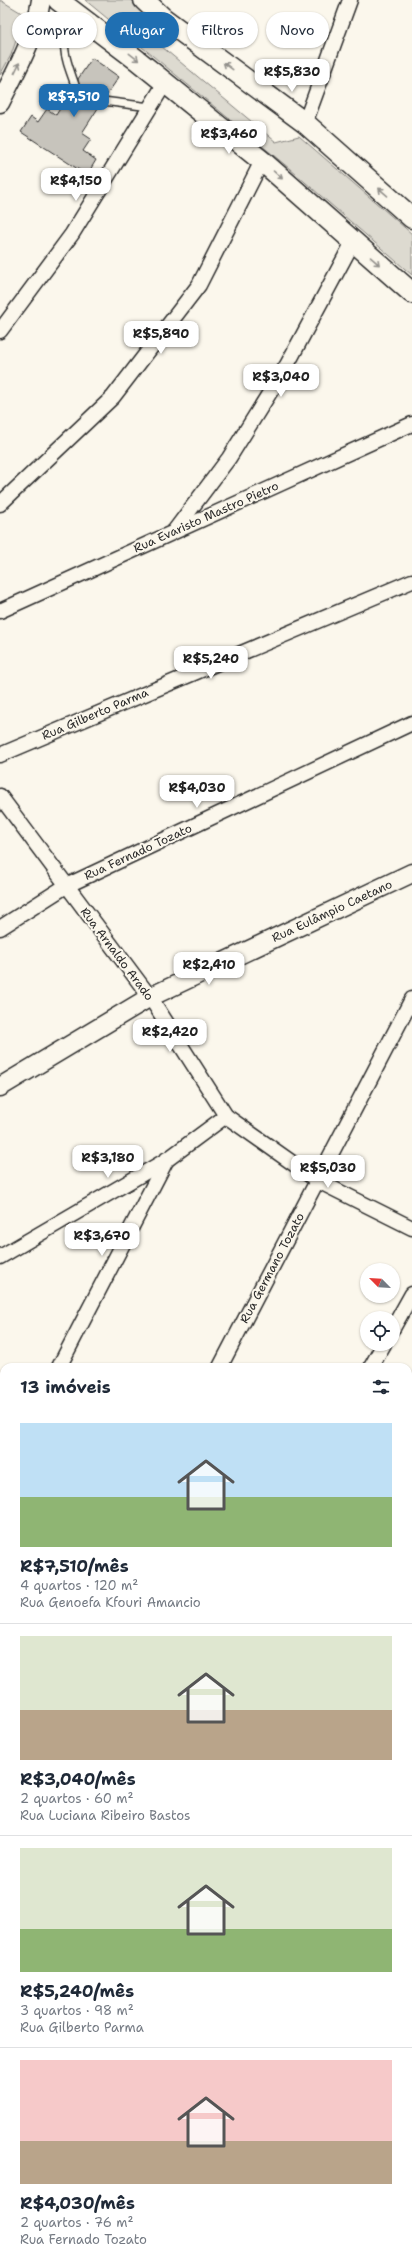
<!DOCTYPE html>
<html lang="pt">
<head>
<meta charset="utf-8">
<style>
	body { margin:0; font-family:"Shantell Sans",sans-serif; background:#f6f6f7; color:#1f2937; height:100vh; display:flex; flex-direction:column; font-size:15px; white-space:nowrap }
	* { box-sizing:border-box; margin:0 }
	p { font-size:13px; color:#747a83 }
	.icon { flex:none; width:22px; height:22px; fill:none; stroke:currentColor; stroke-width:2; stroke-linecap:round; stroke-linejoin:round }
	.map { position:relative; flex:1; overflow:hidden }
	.panel { position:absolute; left:0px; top:1363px; width:412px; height:904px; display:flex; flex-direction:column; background:#fff; border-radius:12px 12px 0 0; box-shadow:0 1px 3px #0004 }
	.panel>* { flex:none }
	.hud { position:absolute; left:12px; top:12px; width:388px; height:36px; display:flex; gap:8px }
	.needle { width:26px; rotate:294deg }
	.controls { position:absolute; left:360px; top:1263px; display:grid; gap:8px }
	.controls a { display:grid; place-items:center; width:40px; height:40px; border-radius:50%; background:#fff; box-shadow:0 1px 3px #0004; font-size:20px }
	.price { position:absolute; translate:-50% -34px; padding:0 9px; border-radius:8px; background:#fff; color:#222; font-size:13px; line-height:26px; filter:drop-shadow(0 1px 2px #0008) }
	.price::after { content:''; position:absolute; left:50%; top:24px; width:12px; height:9px; margin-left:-6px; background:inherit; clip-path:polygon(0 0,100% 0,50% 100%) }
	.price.current { background:#1f6fb2; color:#fff }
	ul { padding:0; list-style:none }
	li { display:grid; align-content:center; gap:8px; height:212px; padding:0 20px }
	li+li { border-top:1px solid #e0e1e3 }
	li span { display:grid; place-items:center; height:124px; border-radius:0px; color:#555 }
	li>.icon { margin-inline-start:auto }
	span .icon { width:72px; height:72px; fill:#fffc; stroke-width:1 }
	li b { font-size:17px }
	h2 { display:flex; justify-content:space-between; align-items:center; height:48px; padding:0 20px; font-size:17px }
	.tag { padding:0 14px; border-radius:18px; background:#fff; box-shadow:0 1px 3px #0004; font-size:14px; line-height:36px }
	.tag.current { background:#1f6fb2; color:#fff }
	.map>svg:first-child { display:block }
</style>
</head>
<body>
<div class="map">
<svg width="412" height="2267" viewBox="0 0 412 2267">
	<rect width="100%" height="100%" fill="#fbf7ec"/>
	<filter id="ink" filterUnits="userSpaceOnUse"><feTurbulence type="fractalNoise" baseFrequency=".025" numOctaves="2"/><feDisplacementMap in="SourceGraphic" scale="8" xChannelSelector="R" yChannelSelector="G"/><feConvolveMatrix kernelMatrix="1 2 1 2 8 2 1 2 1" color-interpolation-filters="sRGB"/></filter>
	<g filter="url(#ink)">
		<!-- green -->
		<g fill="#dddad0" stroke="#84827e">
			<polygon points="0,0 25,15 11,55 0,75"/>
			<polygon points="85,0 130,0 161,26 143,31 276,142 299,136 412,234 412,275 290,169"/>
		</g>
		<!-- building -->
		<polygon fill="#c7c4bc" stroke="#2b2b2b" points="92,58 119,77 106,96 99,98 100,105 82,133 91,139 83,151 96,160 87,175 21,132 31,117 38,122 47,109 56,115 72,89 79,88 78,79"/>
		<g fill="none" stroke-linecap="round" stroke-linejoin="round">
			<!-- service casing -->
			<g stroke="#2b2b2b" stroke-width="10">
				<g id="service">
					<path d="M73,12c-13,33 -10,40 2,73"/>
					<polyline points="103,101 150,107"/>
				</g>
			</g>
			<!-- minor casing -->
			<g stroke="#2b2b2b" stroke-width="17">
				<g id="minor">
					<polyline points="305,123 350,0"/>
					<polyline points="0,331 72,234 165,83"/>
					<polyline points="0,504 113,397 199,285 262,161"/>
					<polyline points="175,530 229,458 287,365 353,242"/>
					<polyline points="0,611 412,424"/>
					<polyline points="0,755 412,581"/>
					<polyline points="0,796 150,997 226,1116 318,1181 412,1228"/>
					<polyline points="0,928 66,886 412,723"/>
					<polyline points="0,1257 168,1159 226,1116"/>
					<polyline points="393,1328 412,1294"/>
					<polyline points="59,1367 167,1159"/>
					<polyline points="220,1367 412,999"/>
					<polyline points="371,1367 384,1344"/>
					<polyline points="0,1479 4,1472"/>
					<polyline points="408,1577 412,1570"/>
					<polyline points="0,1616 4,1616"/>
					<polyline points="0,1726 4,1724"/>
					<polyline points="408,1839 412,1832"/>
					<polyline points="408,1866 412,1869"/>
					<polyline points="0,1885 4,1882"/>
					<polyline points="0,2044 4,2042"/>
				</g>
			</g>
			<!-- tertiary casing -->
			<g stroke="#2b2b2b" stroke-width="21">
				<g id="tertiary">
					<path d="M0,103c16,-32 36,-67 41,-103"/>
					<polyline points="0,1087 150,997 412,873"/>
				</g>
			</g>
			<!-- secondary casing -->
			<g stroke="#2b2b2b" stroke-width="23">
				<g id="secondary">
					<polyline points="58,0 137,60 262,161 412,293"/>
					<polyline points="144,0 163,18 305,123 412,218"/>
				</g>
			</g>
			<!-- path -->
			<polyline stroke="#2b2b2b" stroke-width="2.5" stroke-dasharray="3 3" stroke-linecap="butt" points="408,2176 412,2173"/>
			<!-- service -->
			<use href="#service" stroke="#fbf7ec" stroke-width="7"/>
			<!-- minor -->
			<use href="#minor" stroke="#fbf7ec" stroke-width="14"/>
			<!-- tertiary -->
			<use href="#tertiary" stroke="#fbf7ec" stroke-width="18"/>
			<!-- secondary -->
			<use href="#secondary" stroke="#fbf7ec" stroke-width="20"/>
		</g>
		<!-- one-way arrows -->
		<defs><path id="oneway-shaft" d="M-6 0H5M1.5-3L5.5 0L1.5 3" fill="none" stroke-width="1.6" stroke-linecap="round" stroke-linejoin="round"/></defs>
		<g stroke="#93918c">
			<use href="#oneway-shaft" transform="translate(134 57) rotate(38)"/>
			<use href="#oneway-shaft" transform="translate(228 66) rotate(-143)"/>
			<use href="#oneway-shaft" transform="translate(17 68) rotate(-64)"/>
			<use href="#oneway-shaft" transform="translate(278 175) rotate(41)"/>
			<use href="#oneway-shaft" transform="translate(383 192) rotate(-139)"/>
			<use href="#oneway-shaft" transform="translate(375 261) rotate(41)"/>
		</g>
	</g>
	<g text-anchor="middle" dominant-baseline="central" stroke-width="4" stroke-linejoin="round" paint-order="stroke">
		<!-- street labels -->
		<g font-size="12" fill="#2b2b2b" stroke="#fbf7ec">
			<text transform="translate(206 517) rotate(-24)">Rua Evaristo Mastro Pietro</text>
			<text transform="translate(95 714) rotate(-23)">Rua Gilberto Parma</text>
			<text transform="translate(138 852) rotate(-25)">Rua Fernado Tozato</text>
			<text transform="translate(332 911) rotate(-25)">Rua Eulâmpio Caetano</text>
			<text transform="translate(117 954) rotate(53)">Rua Arnaldo Arado</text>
			<text transform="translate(272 1268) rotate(-62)">Rua Germano Tozato</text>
		</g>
	</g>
</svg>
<div class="controls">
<a><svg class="needle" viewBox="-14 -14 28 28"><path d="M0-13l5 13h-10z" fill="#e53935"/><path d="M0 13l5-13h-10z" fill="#747a83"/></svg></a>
<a><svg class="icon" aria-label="locate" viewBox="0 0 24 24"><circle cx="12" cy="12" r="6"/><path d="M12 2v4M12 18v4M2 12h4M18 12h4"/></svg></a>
</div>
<b class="price" style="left:292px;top:93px">R$5,830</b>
<b class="price current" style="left:74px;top:118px">R$7,510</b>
<b class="price" style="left:229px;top:155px">R$3,460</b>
<b class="price" style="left:76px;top:202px">R$4,150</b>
<b class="price" style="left:161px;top:355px">R$5,890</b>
<b class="price" style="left:281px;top:398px">R$3,040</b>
<b class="price" style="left:211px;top:680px">R$5,240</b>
<b class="price" style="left:197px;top:809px">R$4,030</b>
<b class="price" style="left:209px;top:986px">R$2,410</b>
<b class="price" style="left:170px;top:1053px">R$2,420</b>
<b class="price" style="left:108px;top:1179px">R$3,180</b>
<b class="price" style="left:328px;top:1189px">R$5,030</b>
<b class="price" style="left:102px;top:1257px">R$3,670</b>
<div class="hud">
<a class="tag">Comprar</a>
<a class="tag current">Alugar</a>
<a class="tag">Filtros</a>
<a class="tag">Novo</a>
</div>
<section class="panel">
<h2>13 imóveis<svg class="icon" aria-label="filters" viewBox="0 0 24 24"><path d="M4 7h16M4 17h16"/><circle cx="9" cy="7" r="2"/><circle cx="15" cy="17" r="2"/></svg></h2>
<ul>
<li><span style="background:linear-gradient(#bfe0f5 60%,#8fb573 0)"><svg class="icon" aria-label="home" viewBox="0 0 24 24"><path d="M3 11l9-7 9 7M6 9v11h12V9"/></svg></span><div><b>R$7,510/mês</b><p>4 quartos · 120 m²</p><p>Rua Genoefa Kfouri Amancio</p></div></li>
<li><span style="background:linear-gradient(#dfe7d0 60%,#b9a48a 0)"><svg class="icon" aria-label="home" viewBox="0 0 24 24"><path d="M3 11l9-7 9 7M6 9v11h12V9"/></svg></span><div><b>R$3,040/mês</b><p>2 quartos · 60 m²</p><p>Rua Luciana Ribeiro Bastos</p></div></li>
<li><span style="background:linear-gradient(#dfe7d0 65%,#8fb573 0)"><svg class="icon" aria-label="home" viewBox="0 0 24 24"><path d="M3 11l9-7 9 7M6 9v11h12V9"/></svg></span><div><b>R$5,240/mês</b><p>3 quartos · 98 m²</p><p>Rua Gilberto Parma</p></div></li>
<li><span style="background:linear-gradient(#f6c9c9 65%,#b9a48a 0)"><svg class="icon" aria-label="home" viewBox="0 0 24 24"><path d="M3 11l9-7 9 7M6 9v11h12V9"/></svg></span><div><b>R$4,030/mês</b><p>2 quartos · 76 m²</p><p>Rua Fernado Tozato</p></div></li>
</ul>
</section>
</div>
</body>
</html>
